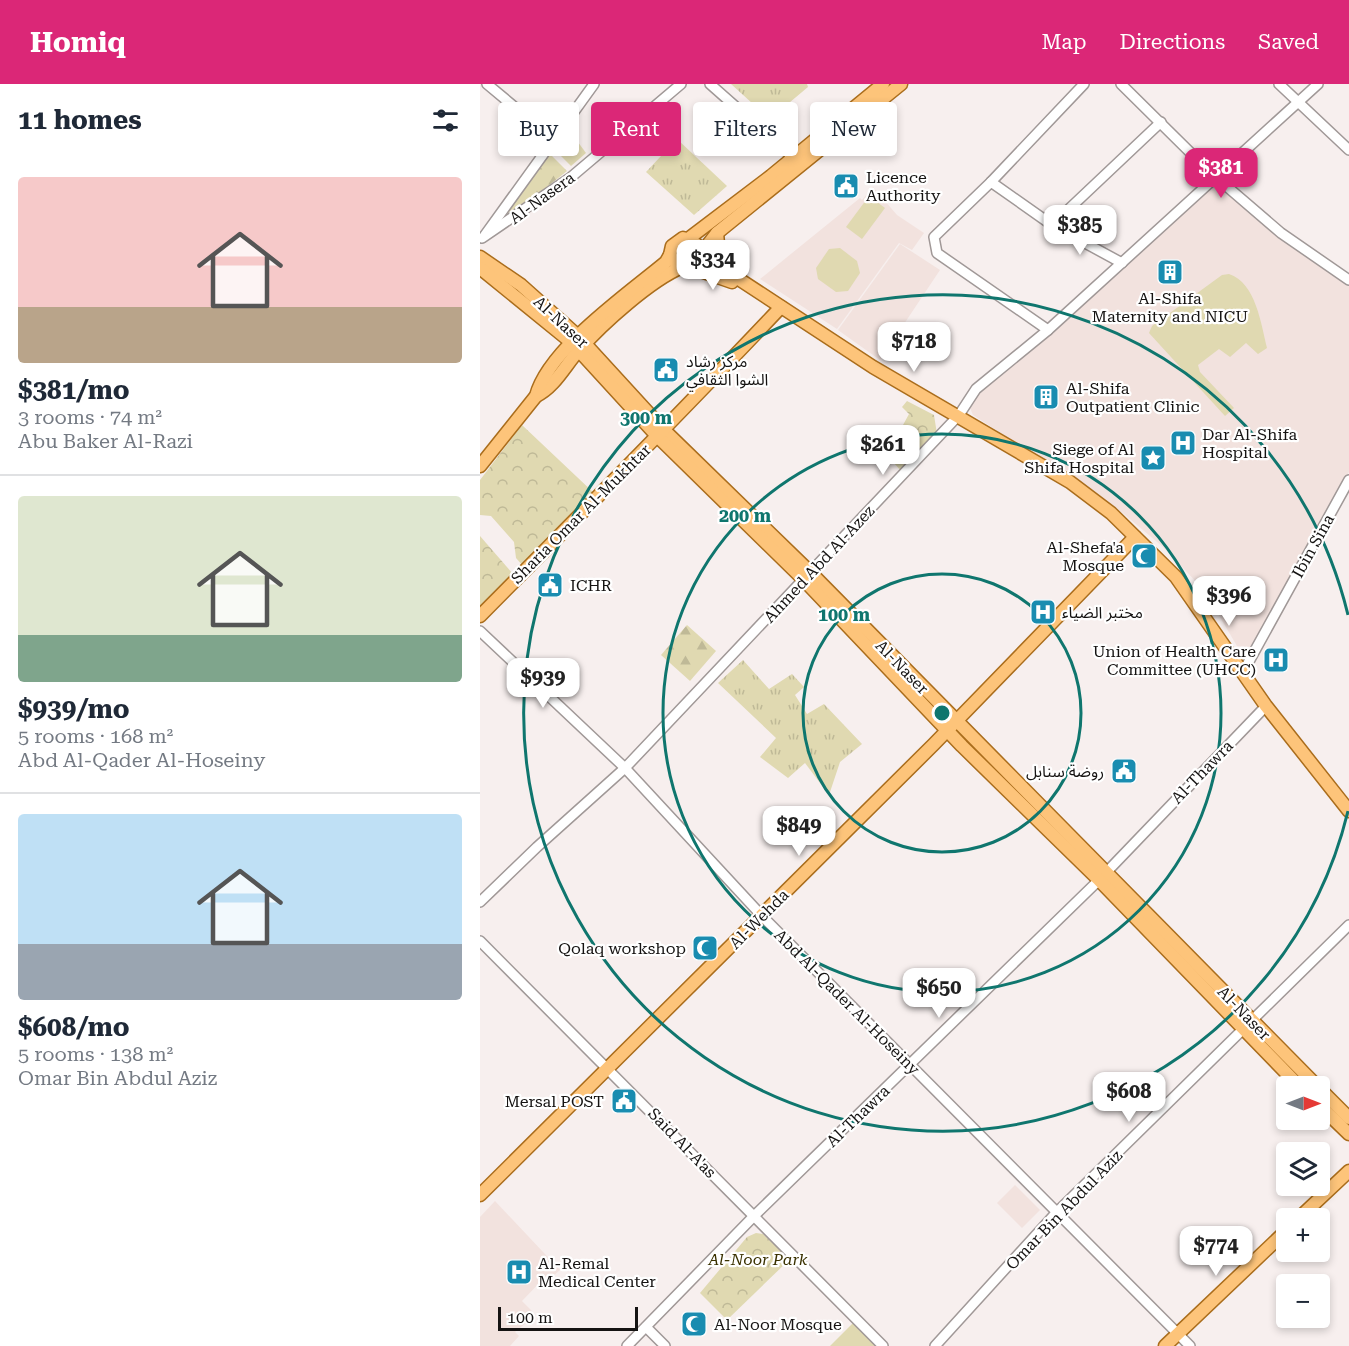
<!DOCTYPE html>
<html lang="en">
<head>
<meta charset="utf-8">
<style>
	body { margin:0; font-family:"Roboto Serif","Noto Sans Arabic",serif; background:#f6f6f7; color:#1f2937; height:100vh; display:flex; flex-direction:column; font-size:22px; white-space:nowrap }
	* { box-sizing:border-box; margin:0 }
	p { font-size:20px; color:#747a83 }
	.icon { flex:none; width:33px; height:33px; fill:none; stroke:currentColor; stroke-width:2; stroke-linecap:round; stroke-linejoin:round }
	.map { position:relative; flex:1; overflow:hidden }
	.sheet { display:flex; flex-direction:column; background:#fff; width:480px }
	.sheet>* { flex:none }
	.top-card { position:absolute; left:18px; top:18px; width:570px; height:54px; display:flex; gap:12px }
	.needle { width:39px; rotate:90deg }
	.buttons { position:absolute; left:796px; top:992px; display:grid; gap:12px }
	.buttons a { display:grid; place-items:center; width:54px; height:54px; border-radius:6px; background:#fff; box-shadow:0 3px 9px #0003; font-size:30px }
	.scale { position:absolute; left:18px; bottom:15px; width:140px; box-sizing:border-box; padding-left:6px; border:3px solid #151312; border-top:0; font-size:16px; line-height:21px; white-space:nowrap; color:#151312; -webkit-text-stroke:4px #fff; paint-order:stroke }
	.price { position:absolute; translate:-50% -51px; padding:0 14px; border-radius:12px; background:#fff; color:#222; font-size:20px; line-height:39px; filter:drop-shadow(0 2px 3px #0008) }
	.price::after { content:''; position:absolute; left:50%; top:36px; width:18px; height:14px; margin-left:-9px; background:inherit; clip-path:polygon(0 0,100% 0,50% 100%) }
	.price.on { background:#db2777; color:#fff }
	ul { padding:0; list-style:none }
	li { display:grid; align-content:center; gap:12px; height:318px; padding:0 18px }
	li+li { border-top:2px solid #e0e1e3 }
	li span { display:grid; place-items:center; height:186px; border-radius:6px; color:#555 }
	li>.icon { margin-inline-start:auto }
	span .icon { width:108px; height:108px; fill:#fffc; stroke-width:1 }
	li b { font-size:26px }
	h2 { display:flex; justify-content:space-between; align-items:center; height:72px; padding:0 18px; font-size:26px }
	.chip { padding:0 21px; border-radius:6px; background:#fff; box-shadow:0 3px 9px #0003; font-size:21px; line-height:54px }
	.chip.on { background:#db2777; color:#fff }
	header { display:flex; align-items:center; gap:36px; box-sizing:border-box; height:84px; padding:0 30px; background:#db2777; color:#fff }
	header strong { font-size:28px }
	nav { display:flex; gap:33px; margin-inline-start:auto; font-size:21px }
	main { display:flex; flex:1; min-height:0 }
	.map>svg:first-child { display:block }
</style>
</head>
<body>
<header>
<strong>Homiq</strong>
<nav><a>Map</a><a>Directions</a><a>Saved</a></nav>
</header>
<main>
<section class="sheet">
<h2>11 homes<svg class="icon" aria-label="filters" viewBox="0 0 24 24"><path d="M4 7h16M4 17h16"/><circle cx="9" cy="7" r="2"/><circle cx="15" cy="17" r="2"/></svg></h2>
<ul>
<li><span style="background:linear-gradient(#f6c9c9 70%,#b9a48a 0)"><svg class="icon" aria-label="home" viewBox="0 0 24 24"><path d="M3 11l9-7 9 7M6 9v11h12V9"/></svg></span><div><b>$381/mo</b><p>3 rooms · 74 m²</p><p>Abu Baker Al-Razi</p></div></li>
<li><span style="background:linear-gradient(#dfe7d0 75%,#7fa58c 0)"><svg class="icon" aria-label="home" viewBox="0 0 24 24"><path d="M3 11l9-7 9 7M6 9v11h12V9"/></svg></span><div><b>$939/mo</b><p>5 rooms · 168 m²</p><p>Abd Al-Qader Al-Hoseiny</p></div></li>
<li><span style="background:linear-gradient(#bfe0f5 70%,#9aa5b1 0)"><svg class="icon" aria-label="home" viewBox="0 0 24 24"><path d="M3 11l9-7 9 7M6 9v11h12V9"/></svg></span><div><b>$608/mo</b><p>5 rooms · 138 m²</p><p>Omar Bin Abdul Aziz</p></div></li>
</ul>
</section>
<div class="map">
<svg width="869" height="1262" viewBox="0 0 869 1262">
	<defs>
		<pattern id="grass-tufts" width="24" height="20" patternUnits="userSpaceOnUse" patternTransform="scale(1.5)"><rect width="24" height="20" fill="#e0d9b1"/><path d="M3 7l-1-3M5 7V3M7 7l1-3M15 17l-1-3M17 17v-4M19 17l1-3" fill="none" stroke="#bfb997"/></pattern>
		<pattern id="forest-firs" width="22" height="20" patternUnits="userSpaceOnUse" patternTransform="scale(1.5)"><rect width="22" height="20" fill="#e0d9b1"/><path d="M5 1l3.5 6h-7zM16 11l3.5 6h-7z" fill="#bfb997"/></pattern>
		<pattern id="park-crowns" width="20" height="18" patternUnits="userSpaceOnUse" patternTransform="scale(1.5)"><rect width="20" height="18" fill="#e0d9b1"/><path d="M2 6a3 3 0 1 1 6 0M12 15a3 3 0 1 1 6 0" fill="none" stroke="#bfb997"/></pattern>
	</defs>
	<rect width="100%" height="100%" fill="#f7efee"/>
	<!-- built -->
	<g fill="#f2e2de">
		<polygon points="737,99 869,196 869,388 773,563 757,562 724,506 683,463 638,425 493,331 490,324 493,315 501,304"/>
		<polygon points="393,103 417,131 444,149 432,166 419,159 357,245 280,195 380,114 382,116"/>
		<polygon points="420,160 460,186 400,276 358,246"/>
		<polygon points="535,1101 560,1126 542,1144 517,1119"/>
		<polygon points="15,1117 80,1186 72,1193 68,1190 42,1217 52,1227 44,1236 46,1239 35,1248 39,1252 30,1262 0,1262 0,1133"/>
	</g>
	<!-- grass -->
	<g fill="url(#grass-tufts)">
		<polygon points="251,0 327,0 328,3 303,24 317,45 308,52"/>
		<polygon points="92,50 106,69 91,82 79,70"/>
		<polygon points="197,55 247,102 214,131 166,88"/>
		<polygon points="263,576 289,605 312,590 324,603 315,611 327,630 344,620 382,660 360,678 349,711 325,679 308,694 280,673 296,654 238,599"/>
	</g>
	<!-- forest -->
	<g fill="url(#forest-firs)">
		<polygon points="68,68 87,87 22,139 19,139"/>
		<polygon points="207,541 236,567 210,597 181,571"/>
	</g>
	<!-- park -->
	<g fill="url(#park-crowns)">
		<polygon points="427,317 454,331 457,350 421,387 407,371 427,348 423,341 429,330 422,323"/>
		<polygon points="42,341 115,410 43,482 36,474 34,458 11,432 0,431 0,396"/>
		<polygon points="0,452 33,490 0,526"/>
		<polygon points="276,1149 283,1150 310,1175 247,1236 220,1209 267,1153"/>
	</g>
	<!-- garden -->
	<g fill="#e0d9b1">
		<polygon points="389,112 405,124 382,155 366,143"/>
		<polygon points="360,164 377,177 380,189 368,207 356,208 338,195 336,184 349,165"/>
		<path d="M749,190c27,9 32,50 38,74l-9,6 -12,-11 -16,14 -11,-8 -21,16 2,7 34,36 -9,8 -76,-83 3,-7 70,-51z"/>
		<polygon points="374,1238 398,1262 350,1262"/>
	</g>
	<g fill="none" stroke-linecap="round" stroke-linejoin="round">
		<!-- minor casing -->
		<g stroke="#a09897" stroke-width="12">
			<g id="minor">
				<polyline points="7,0 73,55"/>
				<polyline points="230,0 317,77"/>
				<polyline points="641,0 730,88 801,149 869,196"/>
				<polyline points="799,0 869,66"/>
				<polyline points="511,98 604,0"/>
				<polyline points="572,141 642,179"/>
				<polyline points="5,151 114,0"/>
				<polyline points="2,154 90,94 201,0"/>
				<polyline points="568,246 457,169 454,153 511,98 572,141 681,38"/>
				<polyline points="0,547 145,684 282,832 710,1262"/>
				<polyline points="762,590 869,396"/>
				<polyline points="0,818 57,763 145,684 479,331 496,305 568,246 838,0"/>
				<polyline points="0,857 403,1262"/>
				<polyline points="166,1243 185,1262"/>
				<polyline points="147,1262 274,1132 619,796 786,622"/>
				<polyline points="455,1262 576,1129 869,841"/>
			</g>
		</g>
		<!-- major casing -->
		<g stroke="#aa6d1c" stroke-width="15">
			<g id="major">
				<polyline points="237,149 239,171 246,186"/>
				<polyline points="208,155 291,92 403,0"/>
				<polyline points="219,169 393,283 590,398 631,429 696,493 786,622 869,727"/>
				<polyline points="219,169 216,160 203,154 192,162 190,171 198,182 212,181 237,149 421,0"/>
				<polyline points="0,173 41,201 98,252 185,347 331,489 837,1002"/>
				<polyline points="209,183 252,198"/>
				<polyline points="0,184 91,258 178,353 324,496 482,662 619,796 819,1002"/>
				<path d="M56,312c19,-9 30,-32 44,-47 23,-26 71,-69 102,-82"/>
				<path d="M0,382l56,-70c12,-47 93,-103 130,-134l4,-7"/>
				<path d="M0,532c101,-102 202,-204 301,-309"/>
				<polyline points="840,1005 869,1034"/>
				<polyline points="840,1022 869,1050"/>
				<polyline points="0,1111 454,660 655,453"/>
				<polyline points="819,1134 869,1087"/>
				<polyline points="685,1262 807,1146"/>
			</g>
		</g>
		<!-- minor -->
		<use href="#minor" stroke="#fff" stroke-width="9"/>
		<!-- major -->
		<use href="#major" stroke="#fdc47a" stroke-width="12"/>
	</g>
	<!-- distance rings -->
	<g fill="none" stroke="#0f766e" stroke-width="3">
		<circle cx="462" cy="629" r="139"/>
		<circle cx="462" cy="629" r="279"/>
		<path d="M868 727A418 418 0 1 1 868 531"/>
	</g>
	<!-- icons -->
	<defs>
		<g id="civic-square" transform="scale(1.35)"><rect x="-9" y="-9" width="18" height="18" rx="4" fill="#198cb0" stroke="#fff"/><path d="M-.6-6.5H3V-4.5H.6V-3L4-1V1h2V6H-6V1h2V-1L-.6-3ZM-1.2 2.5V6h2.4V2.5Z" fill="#fff"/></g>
		<g id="building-square" transform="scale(1.35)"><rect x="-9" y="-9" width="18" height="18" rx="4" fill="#198cb0" stroke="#fff"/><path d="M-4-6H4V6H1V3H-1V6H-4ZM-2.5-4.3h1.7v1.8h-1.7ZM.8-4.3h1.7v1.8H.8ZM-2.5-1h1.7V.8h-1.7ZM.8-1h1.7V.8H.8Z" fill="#fff"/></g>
		<g id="hospital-square" transform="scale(1.35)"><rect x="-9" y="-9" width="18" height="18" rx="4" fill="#198cb0" stroke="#fff"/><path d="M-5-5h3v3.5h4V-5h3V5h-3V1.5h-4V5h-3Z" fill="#fff"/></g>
		<g id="sight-square" transform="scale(1.35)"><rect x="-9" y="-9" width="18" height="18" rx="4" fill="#198cb0" stroke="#fff"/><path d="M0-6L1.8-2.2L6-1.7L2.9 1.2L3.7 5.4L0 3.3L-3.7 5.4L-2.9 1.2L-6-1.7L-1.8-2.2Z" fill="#fff"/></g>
		<g id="mosque-square" transform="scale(1.35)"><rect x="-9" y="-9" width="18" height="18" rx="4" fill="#198cb0" stroke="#fff"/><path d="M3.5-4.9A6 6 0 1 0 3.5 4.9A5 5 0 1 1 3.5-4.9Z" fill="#fff"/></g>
	</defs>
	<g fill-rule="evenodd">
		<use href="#civic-square" x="366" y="102"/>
		<use href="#building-square" x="690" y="188"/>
		<use href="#civic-square" x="186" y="286"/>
		<use href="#building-square" x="566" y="313"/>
		<use href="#hospital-square" x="703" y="359"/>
		<use href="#sight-square" x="673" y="374"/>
		<use href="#mosque-square" x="664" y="472"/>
		<use href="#civic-square" x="70" y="501"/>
		<use href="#hospital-square" x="563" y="528"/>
		<use href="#hospital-square" x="796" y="576"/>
		<use href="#civic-square" x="644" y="687"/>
		<use href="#mosque-square" x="225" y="864"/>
		<use href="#civic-square" x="144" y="1017"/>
		<use href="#hospital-square" x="39" y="1188"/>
		<use href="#mosque-square" x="214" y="1240"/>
	</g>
	<g text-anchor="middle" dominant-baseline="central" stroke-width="4.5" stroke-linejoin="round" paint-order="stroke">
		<!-- poi labels -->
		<g font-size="16" fill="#151312" stroke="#fff" text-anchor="start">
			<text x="386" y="93">Licence<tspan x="386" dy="18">Authority</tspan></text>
			<text x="690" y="214" text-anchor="middle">Al-Shifa<tspan x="690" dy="18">Maternity and NICU</tspan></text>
			<text x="206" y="277">مركز رشاد<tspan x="206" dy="18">الشوا الثقافي</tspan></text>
			<text x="586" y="304">Al-Shifa<tspan x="586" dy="18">Outpatient Clinic</tspan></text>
			<text x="722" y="350">Dar Al-Shifa<tspan x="722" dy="18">Hospital</tspan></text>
			<text x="654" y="365" text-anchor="end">Siege of Al<tspan x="654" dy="18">Shifa Hospital</tspan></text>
			<text x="644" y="463" text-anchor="end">Al-Shefa'a<tspan x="644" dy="18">Mosque</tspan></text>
			<text x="90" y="501">ICHR</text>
			<text x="582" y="528">مختبر الضياء</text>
			<text x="776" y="567" text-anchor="end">Union of Health Care<tspan x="776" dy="18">Committee (UHCC)</tspan></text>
			<text x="624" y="687" text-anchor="end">روضة سنابل</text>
			<text x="206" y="864" text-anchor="end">Qolaq workshop</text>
			<text x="124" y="1017" text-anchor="end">Mersal POST</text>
			<text x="58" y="1179">Al-Remal<tspan x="58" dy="18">Medical Center</tspan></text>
			<text x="234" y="1240">Al-Noor Mosque</text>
		</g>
		<!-- street labels -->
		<g font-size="16" fill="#151312" stroke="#fff">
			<text transform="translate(62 114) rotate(-36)">Al-Nasera</text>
			<text transform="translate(81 238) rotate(43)">Al-Naser</text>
			<text transform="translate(101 430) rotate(-45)">Sharia Omar Al-Mukhtar</text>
			<text transform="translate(833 462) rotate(-61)">Ibin Sina</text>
			<text transform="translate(339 480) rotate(-47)">Ahmed Abd Al-Azez</text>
			<text transform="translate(422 583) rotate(46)">Al-Naser</text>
			<text transform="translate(722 688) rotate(-46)">Al-Thawra</text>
			<text transform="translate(279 835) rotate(-45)">Al-Wehda</text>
			<text transform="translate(367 918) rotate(45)">Abd Al-Qader Al-Hoseiny</text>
			<text transform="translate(764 929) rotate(46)">Al-Naser</text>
			<text transform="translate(378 1032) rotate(-44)">Al-Thawra</text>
			<text transform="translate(202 1059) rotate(46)">Said Al-A'as</text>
			<text transform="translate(584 1126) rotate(-46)">Omar Bin Abdul Aziz</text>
		</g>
		<!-- park labels -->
		<g font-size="16" font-style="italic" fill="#3a3100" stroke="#fff">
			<text x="278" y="1175">Al-Noor Park</text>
		</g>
	</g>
	<circle cx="462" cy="629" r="9" fill="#0f766e" stroke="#fff" stroke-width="3"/>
	<g font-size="18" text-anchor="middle" font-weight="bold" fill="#0f766e" stroke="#fff" stroke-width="4.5" stroke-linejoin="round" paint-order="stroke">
		<text x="166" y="340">300 m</text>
		<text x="265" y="438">200 m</text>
		<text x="364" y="537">100 m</text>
	</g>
</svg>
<div class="buttons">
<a><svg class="needle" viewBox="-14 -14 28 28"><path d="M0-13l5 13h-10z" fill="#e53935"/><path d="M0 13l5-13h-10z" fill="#747a83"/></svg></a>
<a><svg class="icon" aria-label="layers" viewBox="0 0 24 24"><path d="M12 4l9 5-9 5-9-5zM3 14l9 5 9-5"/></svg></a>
<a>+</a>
<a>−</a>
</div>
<div class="scale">100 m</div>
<b class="price on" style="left:741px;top:115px">$381</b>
<b class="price" style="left:600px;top:172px">$385</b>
<b class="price" style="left:233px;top:207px">$334</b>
<b class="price" style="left:434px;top:289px">$718</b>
<b class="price" style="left:403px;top:392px">$261</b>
<b class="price" style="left:749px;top:543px">$396</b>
<b class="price" style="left:63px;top:625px">$939</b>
<b class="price" style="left:319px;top:773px">$849</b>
<b class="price" style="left:459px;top:935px">$650</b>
<b class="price" style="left:649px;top:1039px">$608</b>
<b class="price" style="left:736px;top:1193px">$774</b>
<div class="top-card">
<a class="chip">Buy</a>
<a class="chip on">Rent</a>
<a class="chip">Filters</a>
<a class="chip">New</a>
</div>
</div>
</main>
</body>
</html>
